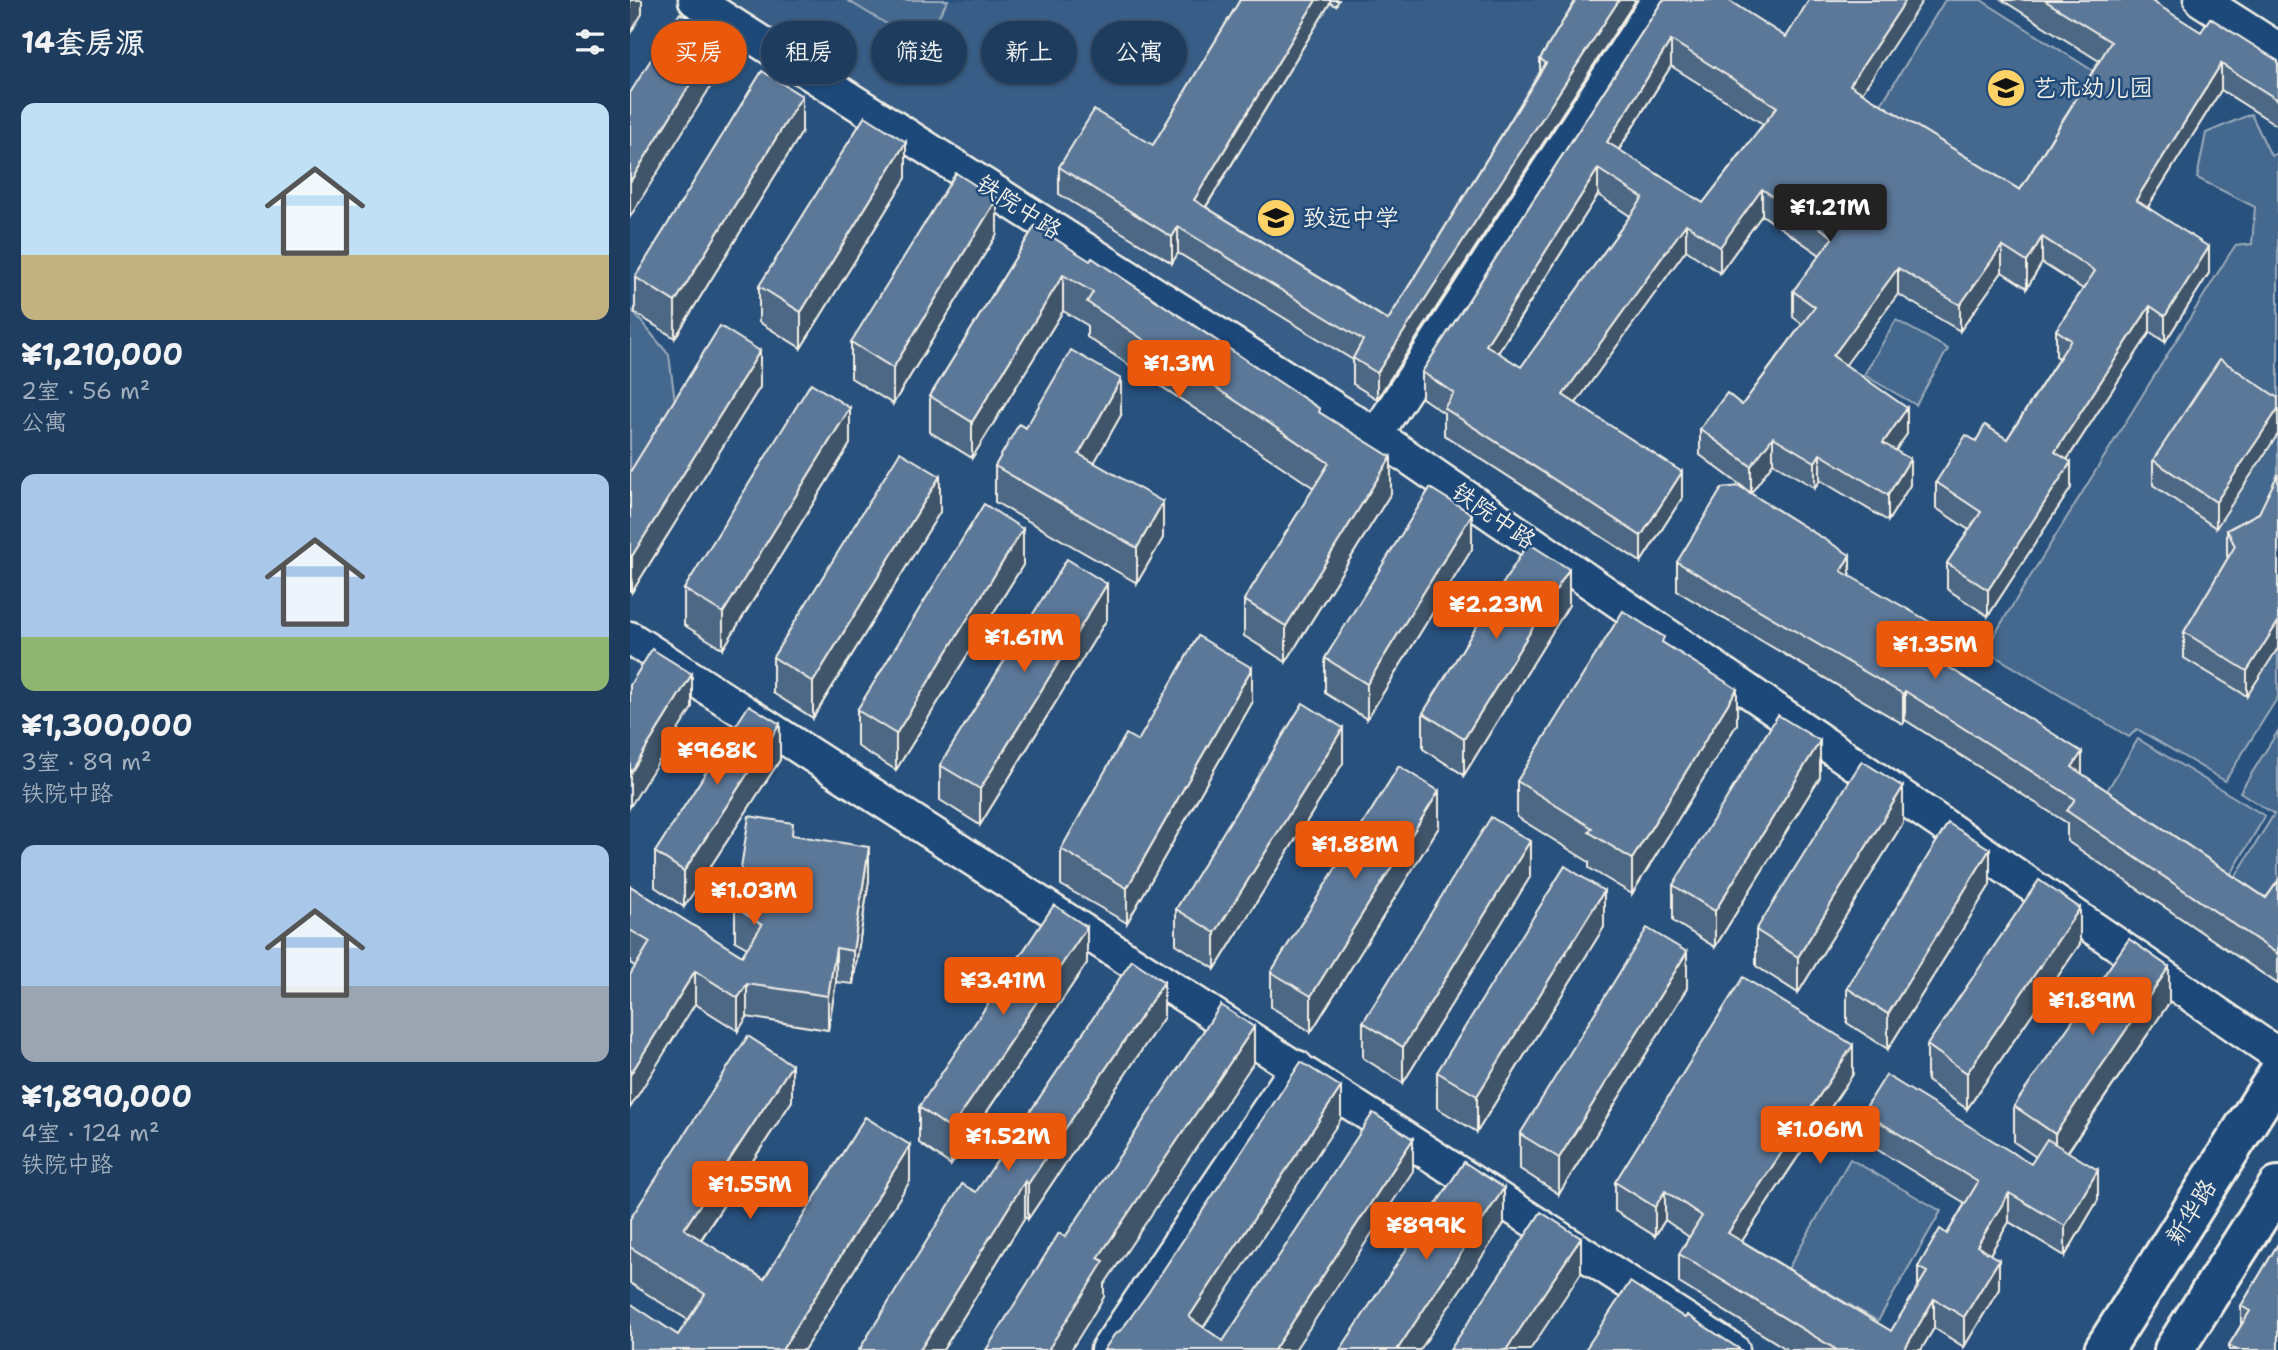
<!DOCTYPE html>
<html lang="zh">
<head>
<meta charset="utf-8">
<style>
	body { margin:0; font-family:"Shantell Sans","LXGW WenKai TC",sans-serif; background:#264464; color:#f1f3f6; height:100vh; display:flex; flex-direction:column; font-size:26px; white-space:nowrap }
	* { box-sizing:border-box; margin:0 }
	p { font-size:23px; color:#a1aebc }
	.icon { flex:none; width:38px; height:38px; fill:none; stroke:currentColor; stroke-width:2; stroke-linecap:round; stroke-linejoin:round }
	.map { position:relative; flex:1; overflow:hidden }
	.panel { display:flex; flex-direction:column; background:#1e3d5e; width:630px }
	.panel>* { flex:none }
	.guide { position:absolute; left:21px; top:21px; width:665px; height:63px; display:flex; gap:14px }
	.price { position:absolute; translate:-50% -60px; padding:0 16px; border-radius:7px; background:#ea580c; color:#fff; font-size:23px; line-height:46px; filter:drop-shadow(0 2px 4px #0008) }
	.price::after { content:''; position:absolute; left:50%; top:42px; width:21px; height:16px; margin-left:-10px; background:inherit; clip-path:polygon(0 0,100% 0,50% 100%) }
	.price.on { background:#222; color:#fff }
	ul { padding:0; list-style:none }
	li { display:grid; align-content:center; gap:14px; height:371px; padding:0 21px }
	li span { display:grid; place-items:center; height:217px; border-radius:14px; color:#555 }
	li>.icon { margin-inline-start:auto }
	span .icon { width:126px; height:126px; fill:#fffc; stroke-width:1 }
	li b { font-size:30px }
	h2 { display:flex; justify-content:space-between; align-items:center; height:84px; padding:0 21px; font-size:30px }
	.tag { padding:0 24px; border-radius:32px; background:#1e3d5e; box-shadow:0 2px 5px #0004,0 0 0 2px #3c5673; font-size:24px; line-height:63px }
	.tag.on { background:#ea580c; color:#fff }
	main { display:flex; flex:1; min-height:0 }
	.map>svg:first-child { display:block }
</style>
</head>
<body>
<main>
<section class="panel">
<h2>14套房源<svg class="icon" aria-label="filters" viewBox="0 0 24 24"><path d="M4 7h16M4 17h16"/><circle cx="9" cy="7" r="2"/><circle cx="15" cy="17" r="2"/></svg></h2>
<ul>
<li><span style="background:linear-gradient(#bfe0f5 70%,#c2b280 0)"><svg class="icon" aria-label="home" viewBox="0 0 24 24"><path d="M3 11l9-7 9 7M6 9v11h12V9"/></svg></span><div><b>¥1,210,000</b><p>2室 · 56 m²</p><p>公寓</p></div></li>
<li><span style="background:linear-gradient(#a9c7e8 75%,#8fb573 0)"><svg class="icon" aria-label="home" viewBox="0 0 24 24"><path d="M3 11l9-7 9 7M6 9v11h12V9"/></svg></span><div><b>¥1,300,000</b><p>3室 · 89 m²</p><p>铁院中路</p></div></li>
<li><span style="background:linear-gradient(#a9c7e8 65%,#9aa5b1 0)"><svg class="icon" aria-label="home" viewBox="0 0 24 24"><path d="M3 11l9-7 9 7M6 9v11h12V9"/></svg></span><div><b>¥1,890,000</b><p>4室 · 124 m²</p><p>铁院中路</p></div></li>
</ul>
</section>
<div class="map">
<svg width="1648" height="1350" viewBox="0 0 1648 1350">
	<rect width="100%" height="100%" fill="#28517e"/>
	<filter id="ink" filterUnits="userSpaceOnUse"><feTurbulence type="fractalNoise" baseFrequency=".0143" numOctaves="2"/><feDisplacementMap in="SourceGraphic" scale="14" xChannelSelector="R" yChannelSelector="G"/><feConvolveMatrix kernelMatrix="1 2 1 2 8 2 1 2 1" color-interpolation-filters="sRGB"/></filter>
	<g filter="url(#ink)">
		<!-- built -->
		<polygon fill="#375d86" points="65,0 1024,0 746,435"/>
		<!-- green -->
		<g fill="#45688e" stroke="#9cacbb" stroke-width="2">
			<polygon points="217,0 318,0 292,45"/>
			<polygon points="1315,0 1351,0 1468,74 1386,206 1244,116"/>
			<polygon points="1621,114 1641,156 1648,153 1648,697 1595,781 1507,729 1499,737 1355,650 1597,258 1605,246 1622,244 1625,207 1567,178 1576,133"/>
			<polygon points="0,308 39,355 46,409 0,482"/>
			<polygon points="1266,320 1318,349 1286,405 1234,375"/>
			<polygon points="1648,731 1648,895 1615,898 1604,879 1644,814 1610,792"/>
			<polygon points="1508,739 1635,816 1594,886 1466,809"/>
			<polygon points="1220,1159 1311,1211 1248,1321 1158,1269"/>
		</g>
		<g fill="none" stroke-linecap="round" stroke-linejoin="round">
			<!-- minor casing -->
			<g stroke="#f4f1e8" stroke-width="37">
				<g id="minor">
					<polyline points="65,0 746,435 1648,1055"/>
					<polyline points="1571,0 1648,49"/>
					<polyline points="746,435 1028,0"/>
					<polyline points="0,638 1103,1350"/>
					<polyline points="477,1350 667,1067"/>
				</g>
			</g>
			<!-- secondary casing -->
			<g stroke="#f4f1e8" stroke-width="44">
				<g id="secondary">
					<polyline points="1474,1350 1648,1074"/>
					<polyline points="1544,1350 1648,1186"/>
				</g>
			</g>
			<!-- minor -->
			<use href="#minor" stroke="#1f4a7a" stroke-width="32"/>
			<!-- secondary -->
			<use href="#secondary" stroke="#1f4a7a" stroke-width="38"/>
		</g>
		<!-- wall -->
		<g fill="#4e6784" stroke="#f4f1e8" stroke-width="2" fill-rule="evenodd">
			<polygon points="610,0 709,0 706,6 700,3 576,207 758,320 910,72 910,59 946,0 1006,0 747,399 723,384 723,360 548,253 542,263 429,194 429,167 523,145"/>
			<path d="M1033,0l199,93 158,97 79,-129 -97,-61h153v4l46,28 77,29v65l-57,-36 -73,117 61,66 -44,69 -15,-10 -83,128 4,28 -83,128 -41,-27v-26l22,-33 -33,-22v-26l40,-41 31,-2 52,-81 -3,-2v-26l27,-41 -41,-26 -15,25 -25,-16 -42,59 -62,-37 -53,71 62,69 -12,16 15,35 -22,36 -68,-41 -5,8 -42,-25 -22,30 -51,-38v-26l42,-24 60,-81 -9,-7v-26l27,-36 -58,-40 -42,58 -34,-23 -110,153 106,95 -41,64 -197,-127v-22l-22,-15v-26zM1041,66l92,58 -60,79 -84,-53zM968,195l32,21 -109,151 -23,-14z"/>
			<polygon points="172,132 45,338 5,313 5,277"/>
			<polygon points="276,178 171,348 129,322 129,286"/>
			<polygon points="405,226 690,413 761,493 656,662 614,636 614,600 684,488 457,337 457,325 433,311 342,458 300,432 300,396"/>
			<polygon points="367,234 263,404 221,378 221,342"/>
			<polygon points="130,387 2,592 0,591 0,472"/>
			<polygon points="1648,398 1586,528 1523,485 1523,460"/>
			<polygon points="491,415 464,462 533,538 507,583 365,502 365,466 396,428"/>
			<polygon points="220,444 93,649 54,625 54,589"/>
			<polygon points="310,512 183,718 143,693 143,657"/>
			<polygon points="1629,513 1617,696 1554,658 1554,632 1598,558 1597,556 1597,530"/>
			<polygon points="842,549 737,719 695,693 695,658"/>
			<polygon points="1047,562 1220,576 1314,659 1312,663 1452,774 1636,898 1648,881 1648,984 1437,841 1437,823 1275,720 1273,724 1047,591"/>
			<polygon points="393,565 266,770 227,746 227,710"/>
			<polygon points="939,605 834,775 793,749 793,713"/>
			<polygon points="477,619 350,825 310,800 310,765"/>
			<polygon points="1034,644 1107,724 1002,894 959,868 959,862 887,817 887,781"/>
			<polygon points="622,703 497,923 431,885 431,849 508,741"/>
			<polygon points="150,760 54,907 25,887 25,852"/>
			<polygon points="713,763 585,969 546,944 546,909"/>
			<polygon points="1190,777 1085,947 1043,921 1043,885"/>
			<polygon points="1273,823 1168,993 1126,966 1126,930"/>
			<polygon points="809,827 681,1032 641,1007 641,972"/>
			<polygon points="163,835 239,880 223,984 206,982 198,1030 117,1017 108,1031 0,963 0,886 112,956 117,948 105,941 105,907"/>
			<polygon points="900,877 773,1083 733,1058 733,1022"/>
			<polygon points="1360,885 1258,1049 1217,1023 1217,988"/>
			<polygon points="974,927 847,1132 807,1108 807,1072"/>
			<polygon points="1450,944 1337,1109 1297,1081 1297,1045"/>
			<polygon points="457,963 321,1165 289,1143 289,1107"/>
			<polygon points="1057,988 929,1194 890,1169 890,1134"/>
			<polygon points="1539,1003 1438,1152 1468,1200 1435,1256 1379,1222 1360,1254 1369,1289 1334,1347 1304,1328 1291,1350 1158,1350 1049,1283 1049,1254 1059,1237 1035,1220 1025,1236 985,1211 985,1182 1223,1074 1112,1241 1261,1331 1288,1287 1288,1267 1317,1234 1335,1203 1233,1141 1233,1112 1401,1164 1406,1157 1384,1142 1384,1106"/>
			<polygon points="534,1017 398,1219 395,1217 313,1350 229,1350 346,1192"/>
			<polygon points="162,1101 71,1240 134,1279 280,1181 174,1350 0,1350 48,1335 58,1320 0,1283 0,1219"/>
			<polygon points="1648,1244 1648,1350 1599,1350 1599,1345 1611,1325 1611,1306"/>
		</g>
		<!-- shaded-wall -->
		<g fill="#40546b" stroke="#f4f1e8" stroke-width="2">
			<polygon points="0,0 12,0 12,14 0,34"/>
			<polygon points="686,0 700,0 700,3 564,226 564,200"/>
			<polygon points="989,0 1006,0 747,399 747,373"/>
			<polygon points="1276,0 1293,0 1220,111 1220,85"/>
			<polygon points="89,37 89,73 0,217 0,182"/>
			<polygon points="1041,40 1041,66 977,168 977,142"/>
			<polygon points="1591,64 1591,90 1506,226 1506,200"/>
			<polygon points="172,96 172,132 45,338 45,302"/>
			<polygon points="276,142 276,178 171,348 171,312"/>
			<polygon points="968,169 968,195 856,371 856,345"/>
			<polygon points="1132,189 1132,215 1090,273 1090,247"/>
			<polygon points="367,199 367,234 263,404 263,368"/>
			<polygon points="1056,224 1056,250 933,421 933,395"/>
			<polygon points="548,227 548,253 542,263 542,237"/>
			<polygon points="1412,237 1412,263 1397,288 1397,262"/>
			<polygon points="1372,246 1372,272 1330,331 1330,305"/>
			<polygon points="1579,247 1579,273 1535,342 1535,316"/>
			<polygon points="1268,268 1268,294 1203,382 1203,356"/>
			<polygon points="433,275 433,311 342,458 342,422"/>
			<polygon points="1520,306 1520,332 1425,478 1425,452"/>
			<polygon points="130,351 130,387 2,592 2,556"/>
			<polygon points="491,379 491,415 449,490 449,454"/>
			<polygon points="220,408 220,444 93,649 93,613"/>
			<polygon points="1277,408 1277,434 1253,469 1253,443"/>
			<polygon points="1648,409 1648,434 1586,528 1586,502"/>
			<polygon points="1143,437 1143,463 1121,493 1121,466"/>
			<polygon points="1190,454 1190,480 1185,488 1185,462"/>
			<polygon points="761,457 761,493 656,662 656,626"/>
			<polygon points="1280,459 1280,485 1258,521 1258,495"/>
			<polygon points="1441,462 1441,488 1358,616 1358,590"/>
			<polygon points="1052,472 1052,498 1011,562 1011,536"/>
			<polygon points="310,476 310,512 183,718 183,682"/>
			<polygon points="533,502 533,538 507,583 507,548"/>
			<polygon points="842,514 842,549 737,719 737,684"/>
			<polygon points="393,529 393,565 266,770 266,734"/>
			<polygon points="1220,555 1220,584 1211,571"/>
			<polygon points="939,569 939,605 834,775 834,739"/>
			<polygon points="477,584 477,619 350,825 350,789"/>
			<polygon points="1648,622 1648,648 1617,696 1617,671"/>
			<polygon points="1314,630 1314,659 1298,684 1298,654"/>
			<polygon points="622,668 622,703 497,923 497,888"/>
			<polygon points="62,674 62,708 0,807 0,774"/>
			<polygon points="1107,689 1107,724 1002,894 1002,859"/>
			<polygon points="1275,691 1275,720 1273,724 1273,694"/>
			<polygon points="150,724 150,760 54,907 54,871"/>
			<polygon points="713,728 713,763 585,969 585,933"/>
			<polygon points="1190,741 1190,777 1085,947 1085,911"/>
			<polygon points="1452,752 1452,781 1442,767"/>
			<polygon points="1273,787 1273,823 1168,993 1168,957"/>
			<polygon points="809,791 809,827 681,1032 681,996"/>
			<polygon points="900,841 900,877 773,1083 773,1047"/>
			<polygon points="239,847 239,880 223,984 223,951"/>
			<polygon points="1360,849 1360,885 1258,1049 1258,1014"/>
			<polygon points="974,891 974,927 847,1132 847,1096"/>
			<polygon points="1450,908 1450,944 1337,1109 1337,1073"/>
			<polygon points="457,927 457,963 321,1165 321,1129"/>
			<polygon points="206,948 206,982 198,1030 198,996"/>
			<polygon points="1057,952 1057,988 929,1194 929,1158"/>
			<polygon points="1539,967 1539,1003 1425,1170 1425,1134"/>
			<polygon points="65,971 65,1004 0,1108 0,1075"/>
			<polygon points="534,982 534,1017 398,1219 398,1184"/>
			<polygon points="117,984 117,1017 108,1031 108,998"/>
			<polygon points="624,1027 624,1062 474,1285 474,1297 441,1350 418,1350 468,1258"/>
			<polygon points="1223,1045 1223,1074 1098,1262 1098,1233"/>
			<polygon points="162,1065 162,1101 54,1265 54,1229"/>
			<polygon points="711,1087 711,1119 559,1349 559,1317"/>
			<polygon points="783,1139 783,1171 665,1350 644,1350"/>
			<polygon points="280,1145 280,1181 174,1350 152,1350"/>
			<polygon points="1468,1170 1468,1200 1435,1256 1435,1226"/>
			<polygon points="395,1181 395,1217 313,1350 290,1350"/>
			<polygon points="874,1188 874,1224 790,1350 767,1350"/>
			<polygon points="1035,1191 1035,1220 1025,1236 1025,1207"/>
			<polygon points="1379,1193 1379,1222 1347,1276 1347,1246"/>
			<polygon points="951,1238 951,1273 900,1350 876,1350"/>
			<polygon points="1369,1260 1369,1289 1334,1347 1334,1317"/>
			<polygon points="1304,1299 1304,1328 1291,1350 1274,1350"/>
		</g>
		<!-- building -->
		<g fill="#5b7899" stroke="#f4f1e8" stroke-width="2" fill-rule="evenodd">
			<polygon points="610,0 686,0 564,200 758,320 916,63 910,59 946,0 989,0 747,373 723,358 733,340 548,227 542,237 429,167 464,110 523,145"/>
			<path d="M1033,0h65l58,37 23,-37h97l-56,85 170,105 91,-148 -67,-42h106l51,32 9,-14 68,43v39l-57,-36 -85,136 73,47 -44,69 -15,-10 -95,146 16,10 -83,128 -41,-27 34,-51 -45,-30 30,-47 10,6 9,-16 22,14 64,-99 -15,-10 39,-59 -53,-34 -15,25 -25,-16 -42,59 -62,-37 -65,88 74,52 -24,35 27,16 -22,36 -68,-41 -5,8 -42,-25 -22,29 -51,-37 27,-36 15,12 73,-98 -22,-16 40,-54 -71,-48 -42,58 -34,-23 -123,171 119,77 -41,64 -197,-128 10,-15 -32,-21zM1041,40l106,67 -74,96 -96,-61zM968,169l45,29 -122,169 -35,-22z"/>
			<polygon points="50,13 89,37 0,182 0,93"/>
			<polygon points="132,71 172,96 45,302 5,277"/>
			<polygon points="235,116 276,142 171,312 129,286"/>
			<polygon points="326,173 367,199 263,368 221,342"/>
			<polygon points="405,226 460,261 462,258 690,409 689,412 761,457 656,626 614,600 699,463 457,302 463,292 433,275 342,422 300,396"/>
			<polygon points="90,326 130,351 2,556 0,555 0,472"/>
			<polygon points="441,350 491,379 449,454 533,502 507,548 365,466 389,424 396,428"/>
			<polygon points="1590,359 1648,398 1648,409 1586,502 1523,460"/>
			<polygon points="181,383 220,408 93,613 54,589"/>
			<polygon points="270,452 310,476 183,682 143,657"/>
			<polygon points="1648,474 1648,622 1617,671 1554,632 1605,546 1597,530 1629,513"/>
			<polygon points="1109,486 1220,555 1211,571 1314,630 1298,654 1452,752 1442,767 1636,898 1648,881 1648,954 1437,811 1445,799 1275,691 1273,694 1047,562 1092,488"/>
			<polygon points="800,488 842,514 737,684 695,658"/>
			<polygon points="354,504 393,529 266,734 227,710"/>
			<polygon points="898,543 939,569 834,739 793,713"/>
			<polygon points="437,559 477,584 350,789 310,765"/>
			<polygon points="993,611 1034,637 1032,642 1107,689 1002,859 959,832 962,828 887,781"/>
			<polygon points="568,636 622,668 497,888 431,849 496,734 508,741"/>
			<polygon points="22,649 62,674 0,774 0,685"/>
			<polygon points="673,703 713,728 585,933 546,909"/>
			<polygon points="119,705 150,724 54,871 25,852"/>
			<polygon points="1148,715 1190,741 1085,911 1043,885"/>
			<polygon points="1232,761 1273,787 1168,957 1126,930"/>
			<polygon points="769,766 809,791 681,996 641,972"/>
			<polygon points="119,816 163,823 162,835 239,847 223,951 206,948 198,996 117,984 108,998 65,971 0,1075 0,975 20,942 0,930 0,886 112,956 132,925 105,907"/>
			<polygon points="861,817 900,841 773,1047 733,1022"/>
			<polygon points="1318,823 1360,849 1258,1014 1217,988"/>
			<polygon points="935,866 974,891 847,1096 807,1072"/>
			<polygon points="1409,880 1450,908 1337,1073 1297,1045"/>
			<polygon points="424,905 457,927 321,1129 289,1107"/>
			<polygon points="1017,928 1057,952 929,1158 890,1134"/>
			<polygon points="1499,939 1539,967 1425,1134 1384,1106"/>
			<polygon points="502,960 534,982 398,1184 395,1181 290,1350 229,1350 332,1184 346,1192"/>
			<polygon points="1113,977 1223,1045 1098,1233 1261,1331 1297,1272 1288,1267 1310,1229 1317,1234 1348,1182 1233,1112 1256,1075 1401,1164 1417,1139 1468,1170 1435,1226 1379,1193 1347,1246 1369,1260 1334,1317 1304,1299 1274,1350 1207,1350 1049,1254 1072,1216 1035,1191 1025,1207 985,1182"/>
			<polygon points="591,1005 624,1027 468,1258 474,1261 418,1350 356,1350 429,1233 435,1237"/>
			<polygon points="118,1036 162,1065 54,1229 134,1279 235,1117 280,1145 152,1350 0,1350 0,1303 48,1335 75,1294 0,1247 0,1219"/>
			<polygon points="671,1062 711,1087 559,1317 593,1341 743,1113 783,1139 644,1350 474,1350 484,1335 492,1329 518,1293"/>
			<polygon points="834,1162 874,1188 767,1350 710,1350"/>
			<polygon points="911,1212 951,1238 876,1350 820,1350"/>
			<polygon points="1648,1244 1648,1350 1607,1350 1599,1345 1620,1311 1611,1306"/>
			<polygon points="1000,1282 1055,1318 1057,1315 1111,1350 955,1350"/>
		</g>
	</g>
	<!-- icons -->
	<defs>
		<g id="school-disc" transform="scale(2.0125)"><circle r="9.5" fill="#ffd166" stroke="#1f4a7a"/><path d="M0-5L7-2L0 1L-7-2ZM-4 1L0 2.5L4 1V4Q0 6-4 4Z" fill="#111"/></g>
	</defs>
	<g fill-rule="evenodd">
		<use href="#school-disc" x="1376" y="88"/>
		<use href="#school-disc" x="646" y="218"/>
	</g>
	<g text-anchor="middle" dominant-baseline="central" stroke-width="5" stroke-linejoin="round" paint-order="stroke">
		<!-- poi labels -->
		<g font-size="24" fill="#f4f1e8" stroke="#1f4a7a" text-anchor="start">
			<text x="1403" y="88">艺术幼儿园</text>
			<text x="673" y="218">致远中学</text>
		</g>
		<!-- street labels -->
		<g font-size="24" fill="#f4f1e8" stroke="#1f4a7a">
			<text transform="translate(389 207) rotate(33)">铁院中路</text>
			<text transform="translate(864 516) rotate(35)">铁院中路</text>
			<text transform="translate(1561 1212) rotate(-58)">新华路</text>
		</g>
	</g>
</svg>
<b class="price on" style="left:1200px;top:244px">¥1.21M</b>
<b class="price" style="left:549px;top:400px">¥1.3M</b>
<b class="price" style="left:866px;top:641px">¥2.23M</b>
<b class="price" style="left:394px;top:674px">¥1.61M</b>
<b class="price" style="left:1305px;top:681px">¥1.35M</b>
<b class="price" style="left:87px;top:787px">¥968K</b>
<b class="price" style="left:725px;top:881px">¥1.88M</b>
<b class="price" style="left:124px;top:927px">¥1.03M</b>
<b class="price" style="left:373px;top:1017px">¥3.41M</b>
<b class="price" style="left:1462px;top:1037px">¥1.89M</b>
<b class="price" style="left:1190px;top:1166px">¥1.06M</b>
<b class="price" style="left:378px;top:1173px">¥1.52M</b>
<b class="price" style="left:120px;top:1221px">¥1.55M</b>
<b class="price" style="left:796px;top:1262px">¥899K</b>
<div class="guide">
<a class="tag on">买房</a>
<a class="tag">租房</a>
<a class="tag">筛选</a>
<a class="tag">新上</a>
<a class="tag">公寓</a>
</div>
</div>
</main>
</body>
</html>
